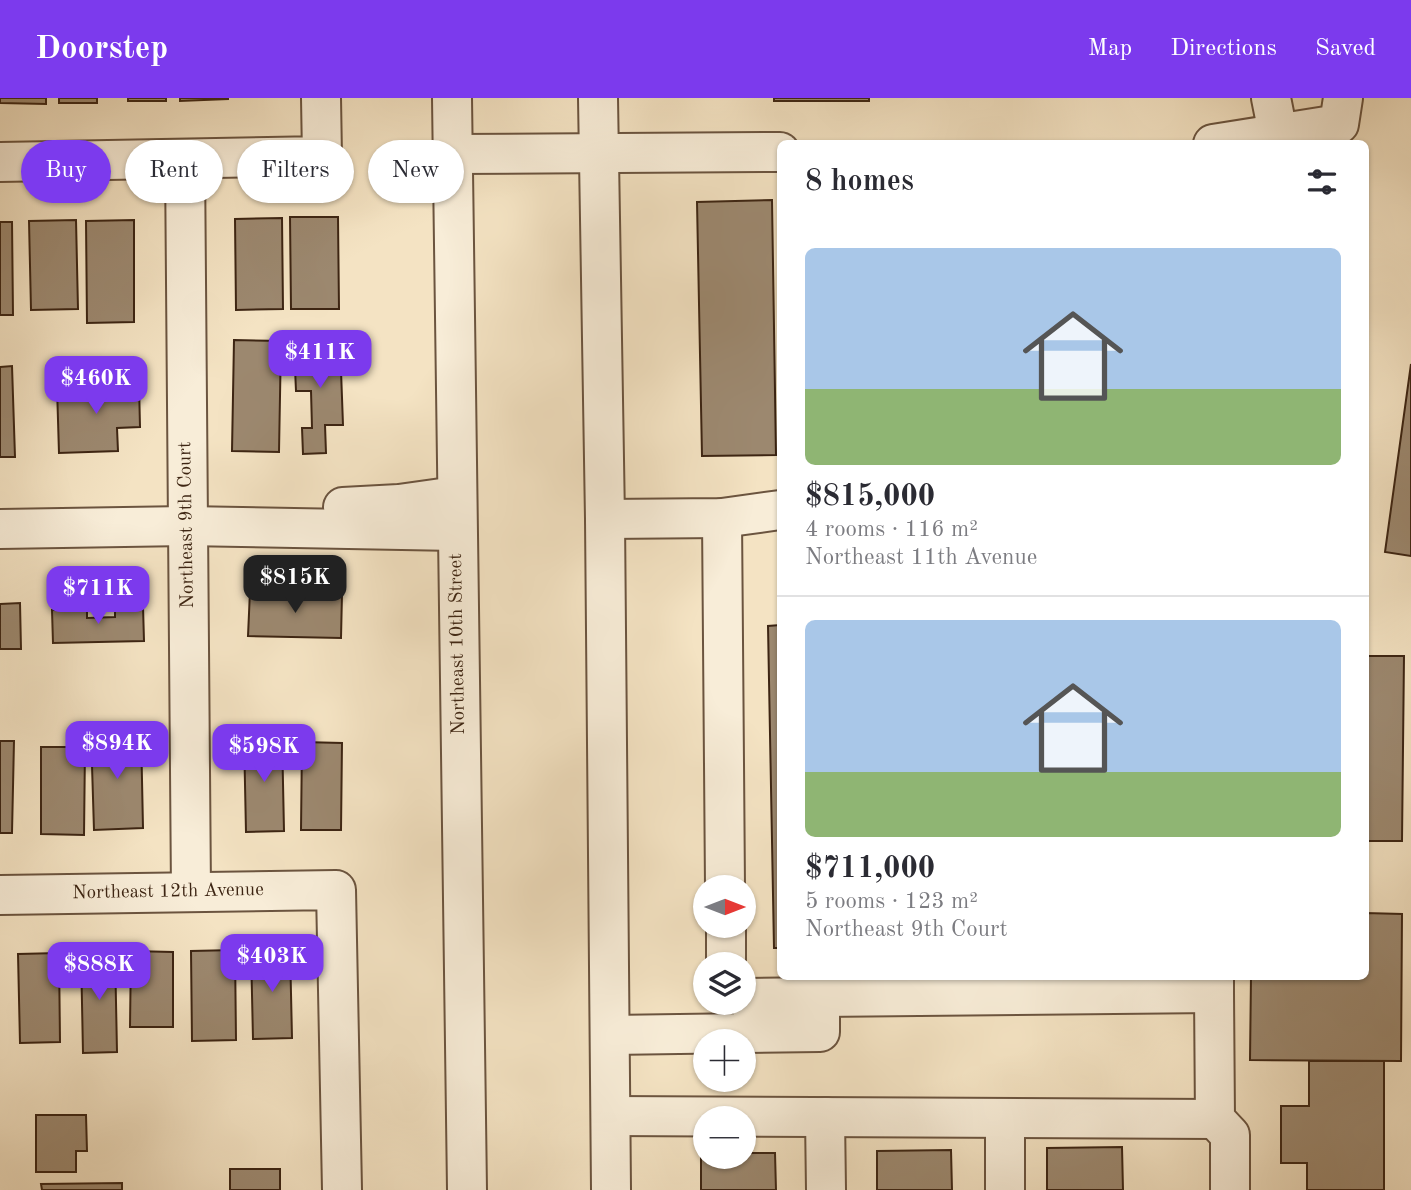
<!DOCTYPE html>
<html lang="en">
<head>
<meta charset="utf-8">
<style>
	body { margin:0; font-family:"Old Standard TT",serif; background:#f7f7f7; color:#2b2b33; height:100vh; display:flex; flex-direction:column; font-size:26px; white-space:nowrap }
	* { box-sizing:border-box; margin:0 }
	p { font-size:23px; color:#7c7c81 }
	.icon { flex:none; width:38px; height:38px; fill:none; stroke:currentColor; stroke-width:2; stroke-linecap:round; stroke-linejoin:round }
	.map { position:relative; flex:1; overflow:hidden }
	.sheet { position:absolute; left:777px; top:42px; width:592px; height:840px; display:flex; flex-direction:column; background:#fff; border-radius:10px; box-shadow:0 2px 5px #0004 }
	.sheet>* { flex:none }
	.hud { position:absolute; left:21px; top:42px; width:651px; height:63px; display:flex; gap:14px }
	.needle { width:46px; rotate:90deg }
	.buttons { position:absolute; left:693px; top:777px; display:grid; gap:14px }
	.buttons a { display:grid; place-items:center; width:63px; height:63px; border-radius:50%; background:#fff; box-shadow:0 2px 5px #0004; font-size:35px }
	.price { position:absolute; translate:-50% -60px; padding:0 16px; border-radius:14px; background:#7c3aed; color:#fff; font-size:23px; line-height:46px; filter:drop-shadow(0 2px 4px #0008) }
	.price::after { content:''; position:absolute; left:50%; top:42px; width:21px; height:16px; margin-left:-10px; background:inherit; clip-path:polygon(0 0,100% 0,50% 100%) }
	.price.active { background:#222; color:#fff }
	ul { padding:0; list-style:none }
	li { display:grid; align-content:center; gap:14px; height:371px; padding:0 28px }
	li+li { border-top:2px solid #e1e1e2 }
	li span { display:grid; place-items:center; height:217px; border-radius:10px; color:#555 }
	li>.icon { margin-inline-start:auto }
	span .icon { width:126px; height:126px; fill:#fffc; stroke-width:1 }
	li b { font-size:30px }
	h2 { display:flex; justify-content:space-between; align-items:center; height:84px; padding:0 28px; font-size:30px }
	.tag { padding:0 24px; border-radius:32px; background:#fff; box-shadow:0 2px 5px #0004; font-size:24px; line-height:63px }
	.tag.active { background:#7c3aed; color:#fff }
	header { display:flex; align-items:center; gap:42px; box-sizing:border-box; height:98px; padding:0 35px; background:#7c3aed; color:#fff }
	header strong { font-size:33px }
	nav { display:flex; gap:38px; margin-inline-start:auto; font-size:24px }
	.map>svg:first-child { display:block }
</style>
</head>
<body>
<header>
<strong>Doorstep</strong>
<nav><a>Map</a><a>Directions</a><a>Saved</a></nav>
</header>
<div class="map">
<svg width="1411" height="1092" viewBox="0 0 1411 1092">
	<rect width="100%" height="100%" fill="#f4e3c3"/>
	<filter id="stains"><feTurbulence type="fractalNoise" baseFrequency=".00286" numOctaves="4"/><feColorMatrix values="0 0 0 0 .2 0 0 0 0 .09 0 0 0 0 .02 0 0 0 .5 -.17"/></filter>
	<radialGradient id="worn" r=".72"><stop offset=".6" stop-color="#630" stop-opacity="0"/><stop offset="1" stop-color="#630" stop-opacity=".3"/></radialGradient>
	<!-- building -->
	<g fill="#9c886f" stroke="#3d2513" stroke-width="2">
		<polygon points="0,0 46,0 46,6 0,5"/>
		<rect x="59" y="0" width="38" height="5"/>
		<rect x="128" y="0" width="38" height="3"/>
		<polygon points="180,0 228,0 228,1 180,3"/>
		<rect x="774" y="0" width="95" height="3"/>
		<polygon points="772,102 776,357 702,358 697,104"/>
		<polygon points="290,119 338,119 339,211 291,211"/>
		<polygon points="282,120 283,211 236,212 235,121"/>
		<polygon points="76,122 78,211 31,212 29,123"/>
		<polygon points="134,122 134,224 87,225 86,123"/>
		<polygon points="0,124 12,124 13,217 0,217"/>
		<polygon points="234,242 281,243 279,354 232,353"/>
		<polygon points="340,245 343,327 325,327 326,355 303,356 302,330 312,330 311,293 296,293 294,247"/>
		<polygon points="1411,266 1411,458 1385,454"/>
		<polygon points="12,268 15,359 0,359 0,269"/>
		<polygon points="139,286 140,329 117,330 118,353 59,355 57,289"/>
		<polygon points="250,493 342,496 341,540 248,538"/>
		<polygon points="20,505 21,551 0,551 0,506"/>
		<polygon points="143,508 144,543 53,545 52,512 87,511 87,520 115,519 115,509"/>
		<polygon points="780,527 780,850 774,850 768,528"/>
		<polygon points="1365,558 1404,558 1402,743 1365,743"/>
		<polygon points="141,634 143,730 94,732 91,635"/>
		<polygon points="282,637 284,733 246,734 244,638"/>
		<polygon points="0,643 14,643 12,735 0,735"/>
		<polygon points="302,644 342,645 341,732 301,732"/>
		<polygon points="41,649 85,649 84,737 41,736"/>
		<polygon points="1365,815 1402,816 1401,963 1250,962 1251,878 1365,878"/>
		<polygon points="290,851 292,940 253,941 251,852"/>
		<polygon points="235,852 236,942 192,943 191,853"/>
		<polygon points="131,853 173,854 173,929 130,929"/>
		<polygon points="115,854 117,954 83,955 81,855"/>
		<polygon points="59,855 60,944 20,945 18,856"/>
		<polygon points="1309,963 1384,963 1384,1092 1307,1092 1307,1065 1281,1065 1281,1008 1309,1008"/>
		<polygon points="36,1017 86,1017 87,1053 76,1053 76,1074 36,1074"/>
		<polygon points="1122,1049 1123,1092 1047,1092 1047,1050"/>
		<polygon points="951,1052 952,1092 877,1092 877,1053"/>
		<polygon points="701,1055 705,1055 705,1059 744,1059 744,1055 775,1055 776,1092 701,1092"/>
		<rect x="230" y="1071" width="50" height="21"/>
		<polygon points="122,1085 122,1092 42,1092 41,1086"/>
	</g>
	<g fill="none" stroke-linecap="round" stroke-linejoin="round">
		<!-- minor casing -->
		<g stroke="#6b543f" stroke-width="42">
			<g id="minor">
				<polyline points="452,0 467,1092"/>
				<polyline points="598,0 605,421 611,1092"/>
				<polyline points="1271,0 1278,35"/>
				<polyline points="1213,46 1339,26 1343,0"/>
				<polyline points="453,56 780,54"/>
				<polyline points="185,61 191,794"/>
				<polyline points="0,64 322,58 321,0"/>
				<polyline points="343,409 399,406 456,398"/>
				<polyline points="722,420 725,789"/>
				<polyline points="605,421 722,420 780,412"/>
				<polyline points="0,431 186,428 456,433"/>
				<polyline points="0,797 336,792 342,1092"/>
				<polyline points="726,828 726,866"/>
				<polyline points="1214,895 1215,1021 1230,1037 1230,1092"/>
				<polyline points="820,899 1214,895 1214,878"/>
				<polyline points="611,937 820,934 820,899 744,900"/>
				<polyline points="611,1018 1215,1021"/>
				<polyline points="825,1019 826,1092"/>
				<polyline points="1005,1020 1005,1092"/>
			</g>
		</g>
		<!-- minor -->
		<use href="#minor" stroke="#f8edd8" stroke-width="38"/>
	</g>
	<g text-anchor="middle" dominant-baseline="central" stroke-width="7" stroke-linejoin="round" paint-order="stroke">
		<!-- street labels -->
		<g font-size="19" fill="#3d2513" stroke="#f8edd8">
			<text transform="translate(187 427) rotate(-91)">Northeast 9th Court</text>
			<text transform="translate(458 546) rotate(-91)">Northeast 10th Street</text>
			<text transform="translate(168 794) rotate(-1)">Northeast 12th Avenue</text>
		</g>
	</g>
	<rect width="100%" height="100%" filter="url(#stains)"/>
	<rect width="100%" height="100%" fill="url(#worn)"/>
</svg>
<div class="buttons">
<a><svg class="needle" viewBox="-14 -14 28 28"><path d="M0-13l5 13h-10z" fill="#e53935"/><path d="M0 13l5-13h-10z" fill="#7c7c81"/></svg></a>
<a><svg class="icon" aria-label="layers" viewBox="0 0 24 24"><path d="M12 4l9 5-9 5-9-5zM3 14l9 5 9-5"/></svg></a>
<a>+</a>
<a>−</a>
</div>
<b class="price" style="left:320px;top:292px">$411K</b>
<b class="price" style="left:96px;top:318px">$460K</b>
<b class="price active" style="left:295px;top:517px">$815K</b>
<b class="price" style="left:98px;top:528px">$711K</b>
<b class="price" style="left:117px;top:683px">$894K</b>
<b class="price" style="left:264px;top:686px">$598K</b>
<b class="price" style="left:272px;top:896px">$403K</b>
<b class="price" style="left:99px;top:904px">$888K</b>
<div class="hud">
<a class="tag active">Buy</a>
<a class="tag">Rent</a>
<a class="tag">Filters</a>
<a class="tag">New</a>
</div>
<section class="sheet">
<h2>8 homes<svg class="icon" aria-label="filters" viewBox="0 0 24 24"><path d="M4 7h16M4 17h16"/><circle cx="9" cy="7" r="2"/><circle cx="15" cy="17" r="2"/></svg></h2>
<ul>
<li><span style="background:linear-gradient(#a9c7e8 65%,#8fb573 0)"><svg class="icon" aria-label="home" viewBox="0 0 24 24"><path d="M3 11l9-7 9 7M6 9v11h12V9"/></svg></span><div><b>$815,000</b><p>4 rooms · 116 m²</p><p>Northeast 11th Avenue</p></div></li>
<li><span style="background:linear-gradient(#a9c7e8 70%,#8fb573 0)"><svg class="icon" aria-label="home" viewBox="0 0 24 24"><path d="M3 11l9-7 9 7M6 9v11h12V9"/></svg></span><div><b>$711,000</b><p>5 rooms · 123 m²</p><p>Northeast 9th Court</p></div></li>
</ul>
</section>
</div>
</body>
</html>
